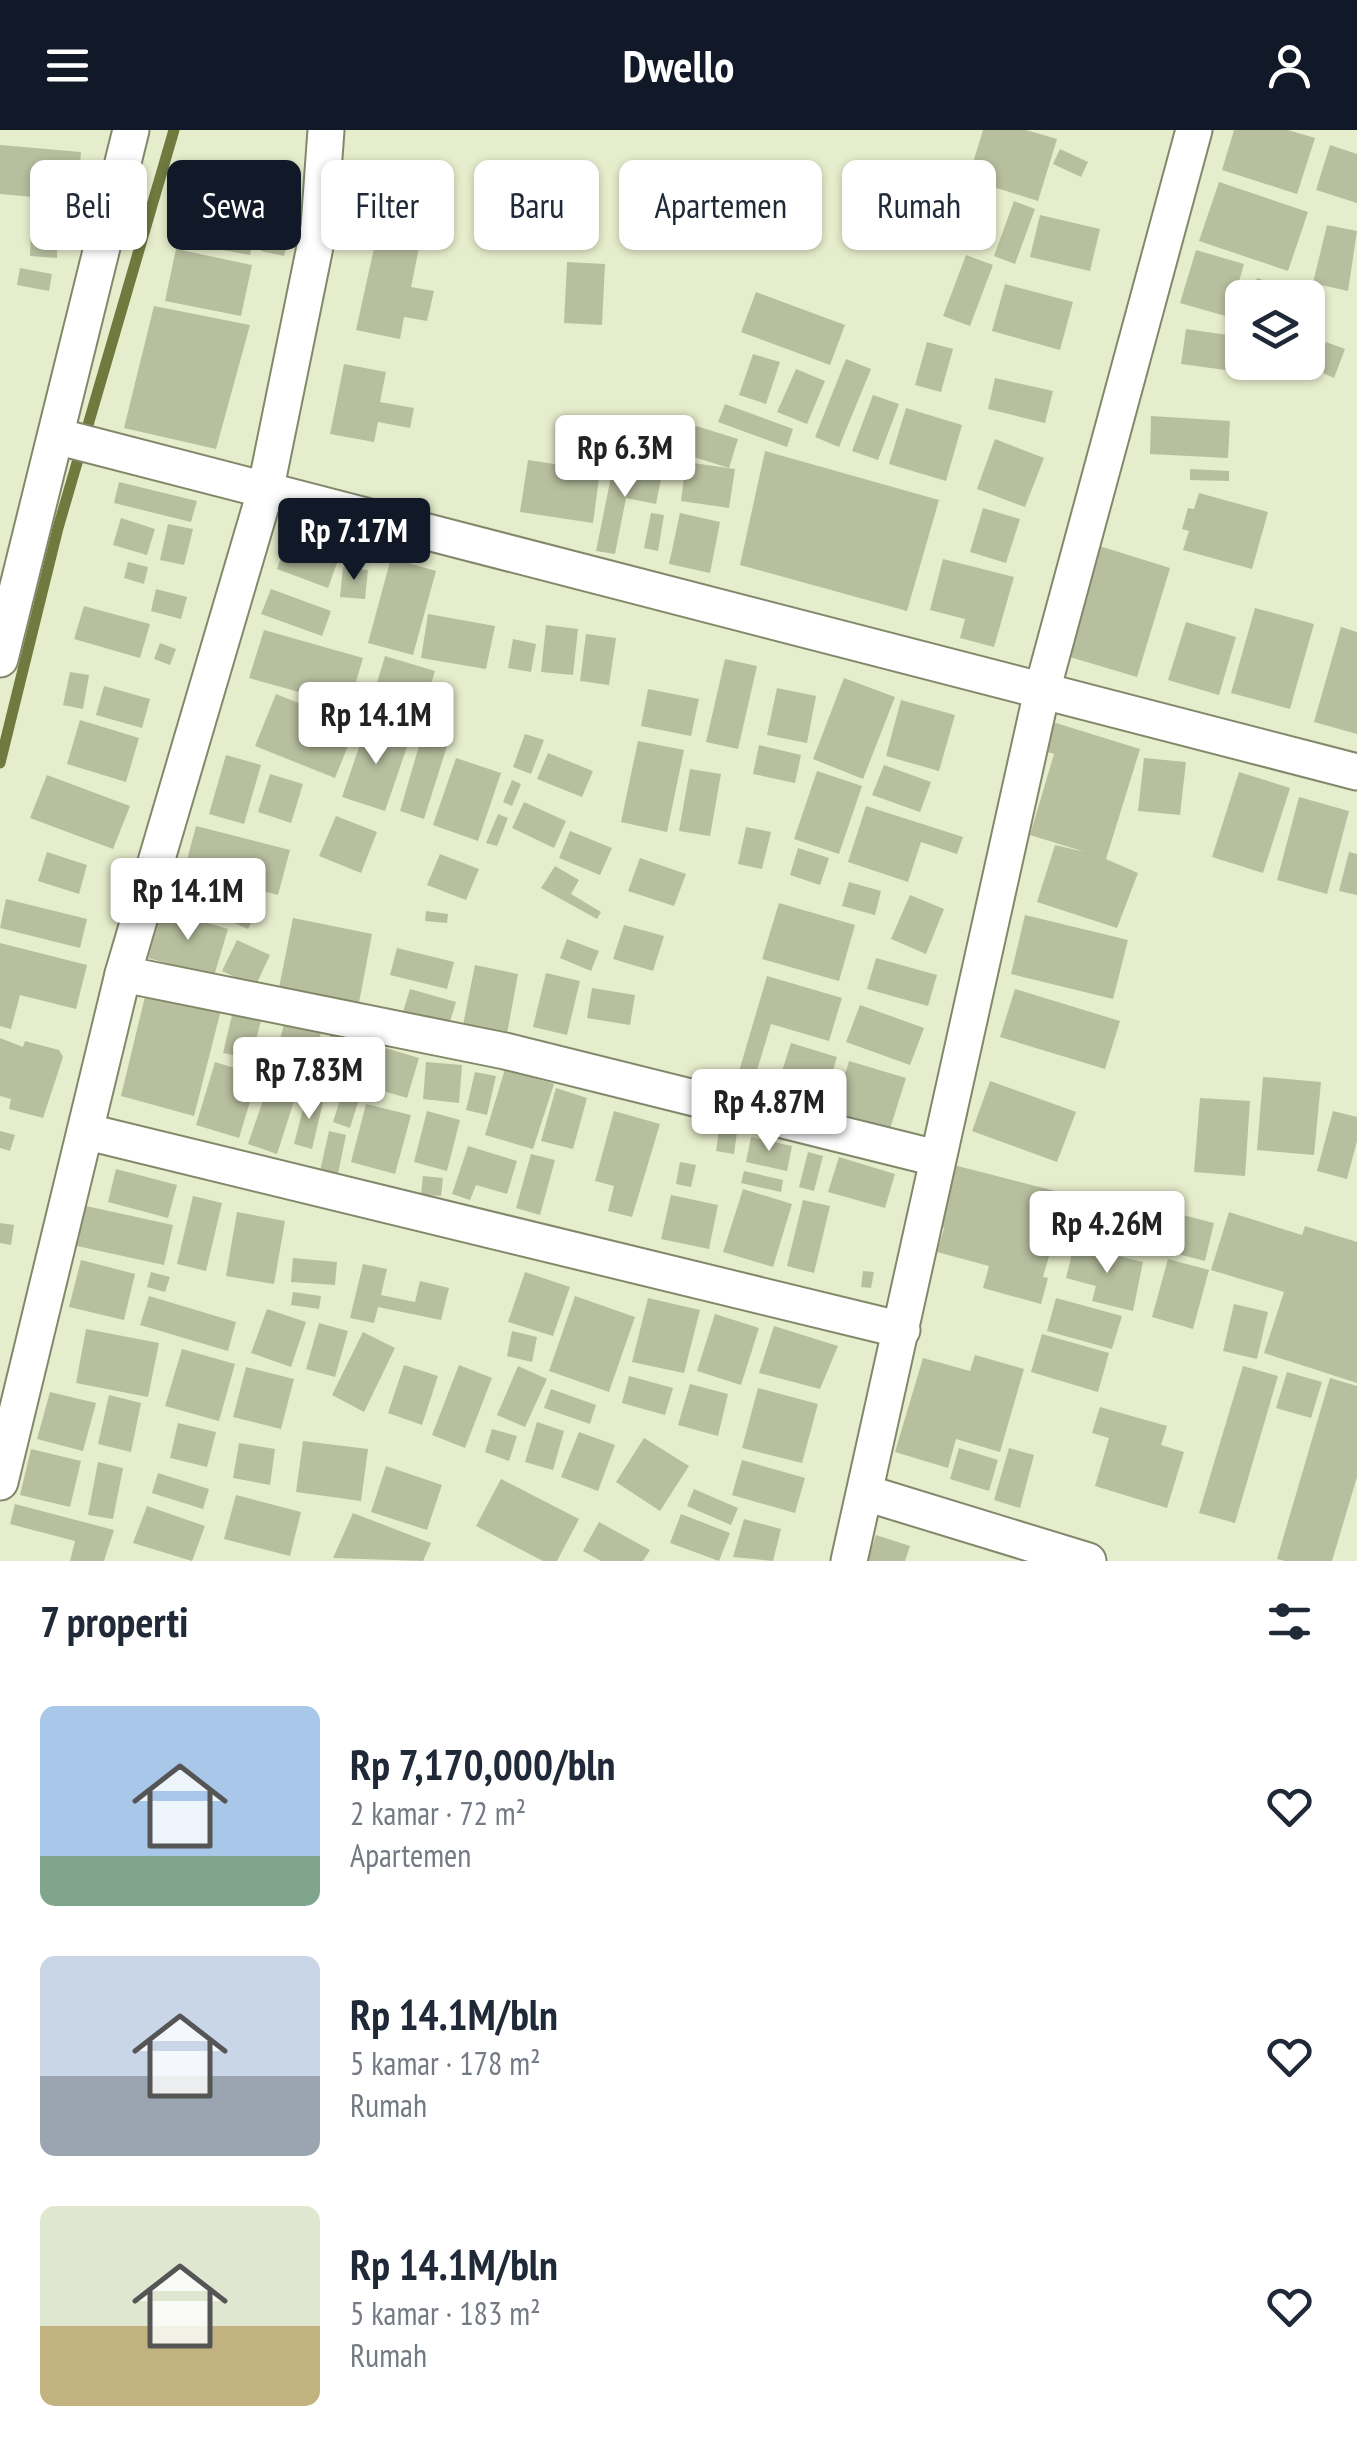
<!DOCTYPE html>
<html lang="id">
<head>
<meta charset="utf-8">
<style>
	body { margin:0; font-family:"PT Sans Narrow",sans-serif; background:#f6f6f7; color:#1f2937; height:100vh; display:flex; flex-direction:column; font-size:38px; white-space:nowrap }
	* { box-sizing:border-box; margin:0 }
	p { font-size:32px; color:#747a83 }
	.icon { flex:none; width:55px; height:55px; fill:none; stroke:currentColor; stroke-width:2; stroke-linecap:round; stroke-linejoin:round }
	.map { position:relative; height:1431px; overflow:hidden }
	.details { display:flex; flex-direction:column; background:#fff; flex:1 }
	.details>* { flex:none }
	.banner { position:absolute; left:30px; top:30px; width:1298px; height:90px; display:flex; gap:20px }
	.tools { position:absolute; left:1225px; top:150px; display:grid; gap:20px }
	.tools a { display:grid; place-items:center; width:100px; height:100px; border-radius:15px; background:#fff; box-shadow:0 2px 8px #0004; font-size:50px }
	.price { position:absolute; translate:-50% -85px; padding:0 22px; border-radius:10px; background:#fff; color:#222; font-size:32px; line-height:65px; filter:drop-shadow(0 2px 5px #0008) }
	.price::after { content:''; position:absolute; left:50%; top:60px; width:30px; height:22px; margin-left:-15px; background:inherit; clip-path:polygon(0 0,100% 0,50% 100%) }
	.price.selected { background:#111827; color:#fff }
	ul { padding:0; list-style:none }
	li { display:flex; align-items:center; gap:30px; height:250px; padding:0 40px }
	li span { display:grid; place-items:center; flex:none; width:280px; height:200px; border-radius:15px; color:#555 }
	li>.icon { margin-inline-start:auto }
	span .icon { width:120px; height:120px; fill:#fffc; stroke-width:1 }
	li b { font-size:42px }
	h2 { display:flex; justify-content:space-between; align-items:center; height:120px; padding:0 40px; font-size:42px }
	.pill { padding:0 35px; border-radius:15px; background:#fff; box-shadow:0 2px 8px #0004; font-size:35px; line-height:90px }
	.pill.selected { background:#111827; color:#fff }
	header { display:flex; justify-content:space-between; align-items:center; height:130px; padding:0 40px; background:#111827; color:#fff; font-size:45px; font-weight:700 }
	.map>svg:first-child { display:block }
</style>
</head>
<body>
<header><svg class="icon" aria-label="menu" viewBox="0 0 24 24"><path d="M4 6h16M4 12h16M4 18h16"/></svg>Dwello<svg class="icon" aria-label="person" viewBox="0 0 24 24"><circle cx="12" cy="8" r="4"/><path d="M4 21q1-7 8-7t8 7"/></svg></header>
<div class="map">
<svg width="1357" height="1431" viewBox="0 0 1357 1431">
	<rect width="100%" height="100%" fill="#e6edcc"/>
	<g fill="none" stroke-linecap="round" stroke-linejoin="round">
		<!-- stream -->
		<polyline stroke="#707a3f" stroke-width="11" points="0,633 58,398 174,0"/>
	</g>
	<!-- building -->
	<g fill="#b8bf9f">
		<polygon points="983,0 1026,0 1057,9 1038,71 968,49"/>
		<polygon points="1234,0 1288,0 1315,8 1297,64 1222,40"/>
		<polygon points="0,15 81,22 77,71 0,64"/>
		<polygon points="1330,15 1357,24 1357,73 1316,60"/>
		<polygon points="1060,19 1088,32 1081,47 1053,34"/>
		<polygon points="212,41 265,52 250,125 179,112 185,80 236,89 203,81"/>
		<polygon points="1219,52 1308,82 1288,141 1199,111"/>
		<polygon points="1014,71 1035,79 1015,134 994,126"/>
		<polygon points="1040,85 1100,99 1090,141 1030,127"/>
		<polygon points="1327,95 1357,101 1348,161 1313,153"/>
		<polygon points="31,98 58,99 57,128 30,126"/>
		<polygon points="265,109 287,114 284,126 261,121"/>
		<polygon points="376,109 419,118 411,157 434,161 427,191 404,187 400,209 356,200"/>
		<polygon points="176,119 252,135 241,186 165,171"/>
		<polygon points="1196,120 1244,134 1229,187 1180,173"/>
		<polygon points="966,125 993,135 970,196 943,186"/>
		<polygon points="567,132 605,134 602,195 564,193"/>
		<polygon points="20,138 52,144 49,161 17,155"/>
		<polygon points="1257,148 1275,154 1270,168 1251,168"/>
		<polygon points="1005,154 1073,172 1060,220 992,201"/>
		<polygon points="756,162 845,195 830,235 741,202"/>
		<polygon points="154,176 250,195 216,319 124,298"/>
		<polygon points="1308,176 1317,178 1310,225 1308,224"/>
		<polygon points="1186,199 1242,207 1242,232 1256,232 1255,244 1181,234"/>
		<polygon points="927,212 953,219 941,262 915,255"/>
		<polygon points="1326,212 1345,219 1334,248 1314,239"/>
		<polygon points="753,224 780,232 766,274 739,265"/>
		<polygon points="846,229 871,239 839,317 815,307"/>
		<polygon points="344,234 386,242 380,272 414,278 410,298 378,292 374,312 330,304"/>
		<polygon points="796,239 825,251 807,294 777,282"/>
		<polygon points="995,248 1053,261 1045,293 988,279"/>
		<polygon points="873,265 899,274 878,330 852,321"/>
		<polygon points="725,274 793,299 787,317 718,292"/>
		<polygon points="906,278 962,295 946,351 889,334"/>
		<polygon points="1151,286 1230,291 1228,328 1150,324"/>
		<polygon points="693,295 738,309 729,338 684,324"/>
		<polygon points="995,309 1044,328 1025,377 977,359"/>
		<polygon points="765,321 939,370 907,481 740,435"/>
		<polygon points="528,330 600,341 593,393 520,382"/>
		<polygon points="614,332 662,344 656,374 626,368 615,424 596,421"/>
		<polygon points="686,332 735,339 729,378 681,371"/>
		<polygon points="1190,339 1229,341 1229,351 1190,350"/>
		<polygon points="119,352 197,371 191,392 114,373"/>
		<polygon points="1199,363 1268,382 1252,439 1183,420 1189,401 1182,399 1188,378 1194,379"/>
		<polygon points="983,378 1020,389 1006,433 970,422"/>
		<polygon points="651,383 664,385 658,421 644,418"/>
		<polygon points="680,383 720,392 710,443 669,434"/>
		<polygon points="121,388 155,399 147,425 113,415"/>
		<polygon points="168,394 193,399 184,435 160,430"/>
		<polygon points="290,401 342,419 328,458 277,439"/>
		<polygon points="1096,415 1170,438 1137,547 1063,525"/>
		<polygon points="391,428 436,441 413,525 368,513"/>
		<polygon points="943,429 1014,447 994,517 960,508 965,489 930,480"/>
		<polygon points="128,432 148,437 144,454 124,448"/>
		<polygon points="343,437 368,440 365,469 340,467"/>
		<polygon points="156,459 187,467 181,489 151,481"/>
		<polygon points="271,459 331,481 322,506 261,484"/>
		<polygon points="84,476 150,494 140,528 74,509"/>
		<polygon points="1255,478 1314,494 1290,579 1231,563"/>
		<polygon points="428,484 495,496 486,539 421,528"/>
		<polygon points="1186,492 1236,507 1219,565 1168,550"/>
		<polygon points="546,495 578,499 573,545 541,542"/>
		<polygon points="1341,497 1357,502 1357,604 1314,592"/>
		<polygon points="264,500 363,528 349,576 249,548"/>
		<polygon points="586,504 616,508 609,555 580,551"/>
		<polygon points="513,509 536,514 531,542 508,538"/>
		<polygon points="160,513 176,519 170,535 154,529"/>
		<polygon points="385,526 435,541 418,597 368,583"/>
		<polygon points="725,529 757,536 738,619 706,612"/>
		<polygon points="70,542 89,545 83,579 63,575"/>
		<polygon points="844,548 895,567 863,649 813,629"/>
		<polygon points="104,556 150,569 142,598 96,585"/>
		<polygon points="777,558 816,566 807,613 767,605"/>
		<polygon points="648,559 699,569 691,606 641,596"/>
		<polygon points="276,564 356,596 335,648 255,616"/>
		<polygon points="901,570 955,585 939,641 886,626"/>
		<polygon points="1043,589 1140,619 1106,729 1138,743 1117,798 1037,772 1055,715 1085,722 1030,705 1054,624 1034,618"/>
		<polygon points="80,590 139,608 126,652 67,634"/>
		<polygon points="367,594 410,608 385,681 342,667"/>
		<polygon points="525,604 544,610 531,644 513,637"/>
		<polygon points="421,609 447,616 424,689 400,681"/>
		<polygon points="638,611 684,620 667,702 621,692"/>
		<polygon points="759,615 801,625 795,653 753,644"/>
		<polygon points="548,623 593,641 582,667 537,649"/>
		<polygon points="226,625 261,635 244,694 209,684"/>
		<polygon points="456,628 501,643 478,711 433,695"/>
		<polygon points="1144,628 1186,632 1180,685 1138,681"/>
		<polygon points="884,635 931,652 920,682 872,665"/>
		<polygon points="690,639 721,644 710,706 679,701"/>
		<polygon points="817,641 862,656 839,724 794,709"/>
		<polygon points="1239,642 1290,658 1263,743 1212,727"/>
		<polygon points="270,644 303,654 291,693 258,682"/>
		<polygon points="47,645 130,676 113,719 30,688"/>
		<polygon points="512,650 521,654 512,676 503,672"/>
		<polygon points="1299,667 1349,681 1327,764 1277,750"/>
		<polygon points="524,672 566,691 554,718 512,698"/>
		<polygon points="866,676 963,707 957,724 921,712 908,752 848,732"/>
		<polygon points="498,684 508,688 497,716 486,713"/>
		<polygon points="336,686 377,702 361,743 319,726"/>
		<polygon points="196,696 290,720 278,765 184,741"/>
		<polygon points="746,697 771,702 762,739 738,734"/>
		<polygon points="570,701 612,718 600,745 559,728"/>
		<polygon points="798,718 829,728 820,755 790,745"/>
		<polygon points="47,722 87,735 79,764 38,751"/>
		<polygon points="1349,722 1357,724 1357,765 1339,761"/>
		<polygon points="440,724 479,739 466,770 427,755"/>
		<polygon points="640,728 686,744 674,776 628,761"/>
		<polygon points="555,736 579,750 571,764 601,782 597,789 541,758"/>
		<polygon points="849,752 881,761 875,785 842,776"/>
		<polygon points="195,753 257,780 248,799 186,772"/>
		<polygon points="910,765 944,779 926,824 891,809"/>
		<polygon points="6,769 87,789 80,818 0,798"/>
		<polygon points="779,773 855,795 839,851 762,829"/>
		<polygon points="162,780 228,799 214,846 148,828"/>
		<polygon points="426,781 448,784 447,793 425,791"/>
		<polygon points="1025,785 1128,810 1113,869 1011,844"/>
		<polygon points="293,788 372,804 358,878 278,863"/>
		<polygon points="624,795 664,806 653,841 613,829"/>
		<polygon points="567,809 599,821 591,841 560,828"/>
		<polygon points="237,810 270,825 255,857 222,841"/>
		<polygon points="0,813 87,835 76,879 20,865 11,899 0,896"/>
		<polygon points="397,818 454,832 447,859 390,845"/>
		<polygon points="876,828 937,845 928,876 867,859"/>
		<polygon points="475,835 518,844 507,904 463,895"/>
		<polygon points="546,843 580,851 567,905 533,897"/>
		<polygon points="767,846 842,868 829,911 771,894 748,970 732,965"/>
		<polygon points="148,854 223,872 194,986 121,966"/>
		<polygon points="592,858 635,865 630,895 587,888"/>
		<polygon points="410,859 456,872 448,898 402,885"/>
		<polygon points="1015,859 1120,891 1105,939 1000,907"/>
		<polygon points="860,875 924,898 910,935 846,912"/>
		<polygon points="233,881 262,887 251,929 223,923"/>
		<polygon points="285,890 322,899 310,943 274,934"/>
		<polygon points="332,899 372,911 359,956 319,945"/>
		<polygon points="0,908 23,917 25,911 59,920 63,927 43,988 9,979 11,969 0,966"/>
		<polygon points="791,913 837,927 819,986 772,972"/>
		<polygon points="386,918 419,928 407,968 373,958"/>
		<polygon points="849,931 906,948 889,1002 833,984"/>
		<polygon points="215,932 258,945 239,1008 196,995"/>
		<polygon points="426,932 462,935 459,973 423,969"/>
		<polygon points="505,939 554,954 533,1019 485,1005"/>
		<polygon points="475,942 496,946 487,985 466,980"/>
		<polygon points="1263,947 1321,952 1314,1025 1257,1020"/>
		<polygon points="270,950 298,959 277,1024 248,1014"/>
		<polygon points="990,951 1076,982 1057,1032 972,1001"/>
		<polygon points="556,958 587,968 573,1019 541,1011"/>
		<polygon points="342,963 359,969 350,998 333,992"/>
		<polygon points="307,964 324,968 312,1019 294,1014"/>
		<polygon points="1200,968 1250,971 1245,1046 1194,1042"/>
		<polygon points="366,974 411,985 395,1044 351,1032"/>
		<polygon points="427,981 460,990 447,1041 414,1032"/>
		<polygon points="614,981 660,994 632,1087 608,1081 614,1056 595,1051"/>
		<polygon points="1333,981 1357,987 1357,1011 1347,1049 1317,1041"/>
		<polygon points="720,992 738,995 734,1024 716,1021"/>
		<polygon points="0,1001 15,1005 10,1021 0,1018"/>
		<polygon points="329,1001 346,1005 338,1044 320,1041"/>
		<polygon points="751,1007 792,1016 787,1041 746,1032"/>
		<polygon points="468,1016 517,1031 507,1064 476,1055 470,1070 452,1064"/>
		<polygon points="808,1022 823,1026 814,1061 799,1057"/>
		<polygon points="531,1024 555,1030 540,1085 516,1078"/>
		<polygon points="839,1027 895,1044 885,1078 828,1062"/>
		<polygon points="680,1032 696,1035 691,1057 676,1054"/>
		<polygon points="946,1033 1067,1064 1043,1147 1048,1148 1041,1174 983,1158 989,1136 937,1122 944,1098 930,1094"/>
		<polygon points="116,1039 177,1055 168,1088 108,1072"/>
		<polygon points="744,1041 783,1050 781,1062 741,1053"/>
		<polygon points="423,1046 443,1048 441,1066 421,1065"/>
		<polygon points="743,1059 792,1074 773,1137 723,1122"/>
		<polygon points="1086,1064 1143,1079 1134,1114 1077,1098"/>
		<polygon points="671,1065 718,1075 709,1119 661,1109"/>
		<polygon points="193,1066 222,1073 206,1141 177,1134"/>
		<polygon points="803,1070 830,1076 814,1143 787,1136"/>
		<polygon points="86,1076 173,1095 164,1135 77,1116"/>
		<polygon points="1148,1076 1214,1093 1205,1131 1138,1114"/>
		<polygon points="237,1082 285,1091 274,1154 226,1146"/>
		<polygon points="1229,1082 1302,1105 1305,1096 1357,1112 1357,1253 1264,1223 1284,1162 1211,1140"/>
		<polygon points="0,1093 14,1095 11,1115 0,1113"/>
		<polygon points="1074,1115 1143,1132 1133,1181 1092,1171 1096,1156 1066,1148"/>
		<polygon points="293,1128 337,1132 335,1155 291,1152"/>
		<polygon points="1168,1129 1209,1140 1193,1199 1152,1187"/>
		<polygon points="81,1130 135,1144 124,1190 69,1177"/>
		<polygon points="363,1134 387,1139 381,1165 415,1172 420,1151 449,1158 441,1190 378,1177 374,1193 350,1188"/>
		<polygon points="863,1141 874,1142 871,1158 861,1157"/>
		<polygon points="151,1142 170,1147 165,1162 147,1157"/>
		<polygon points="525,1142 570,1157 553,1206 508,1192"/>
		<polygon points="293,1162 321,1166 319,1179 291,1175"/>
		<polygon points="149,1166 236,1192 228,1221 140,1195"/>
		<polygon points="575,1166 635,1187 609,1262 549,1241"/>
		<polygon points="648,1168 700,1180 684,1243 632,1232"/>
		<polygon points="1056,1168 1122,1186 1112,1219 1047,1201"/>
		<polygon points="1234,1174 1268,1182 1257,1229 1223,1221"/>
		<polygon points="267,1179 306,1192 291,1237 251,1223"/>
		<polygon points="715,1184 759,1198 741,1255 697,1241"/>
		<polygon points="319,1193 348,1201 335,1247 306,1239"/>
		<polygon points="774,1196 838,1216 820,1259 759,1243"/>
		<polygon points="86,1199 159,1213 148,1267 76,1253"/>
		<polygon points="512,1201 537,1207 532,1232 507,1226"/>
		<polygon points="363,1202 395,1218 364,1282 332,1265"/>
		<polygon points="1042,1204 1109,1223 1098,1262 1031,1242"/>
		<polygon points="182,1219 235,1234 219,1291 165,1276"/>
		<polygon points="975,1225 1024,1239 1000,1322 956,1309 948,1338 895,1322 923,1228 970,1241"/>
		<polygon points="404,1235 438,1246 422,1295 388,1283"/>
		<polygon points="459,1235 492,1248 465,1318 432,1305"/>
		<polygon points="518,1236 547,1249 525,1297 497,1285"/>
		<polygon points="1243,1236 1278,1246 1235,1393 1199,1383"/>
		<polygon points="246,1237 294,1249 281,1299 233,1287"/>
		<polygon points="1287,1242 1322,1252 1311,1288 1276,1278"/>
		<polygon points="629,1246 673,1258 665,1285 622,1273"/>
		<polygon points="1330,1248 1357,1256 1357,1347 1332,1431 1285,1431 1277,1429"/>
		<polygon points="690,1254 728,1264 718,1306 678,1295"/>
		<polygon points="758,1258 818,1274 802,1333 742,1318"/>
		<polygon points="551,1259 596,1275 590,1294 544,1278"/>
		<polygon points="50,1262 96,1273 83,1321 37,1309"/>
		<polygon points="109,1265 141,1273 131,1322 98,1314"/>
		<polygon points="1100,1277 1167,1296 1161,1315 1184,1322 1167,1378 1095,1356 1109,1308 1092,1303"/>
		<polygon points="537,1292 564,1301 553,1340 525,1332"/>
		<polygon points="178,1293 216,1302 207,1337 170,1328"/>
		<polygon points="492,1299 517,1306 509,1331 485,1322"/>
		<polygon points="579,1302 615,1315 598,1361 561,1347"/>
		<polygon points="644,1308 689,1336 660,1381 616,1352"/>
		<polygon points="303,1311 368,1319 361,1371 296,1362"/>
		<polygon points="239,1313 275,1319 270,1355 233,1348"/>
		<polygon points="959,1318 998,1330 989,1361 950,1349"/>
		<polygon points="1009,1318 1034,1325 1020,1378 994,1370"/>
		<polygon points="31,1319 81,1331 70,1377 20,1365"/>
		<polygon points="742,1330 805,1348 795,1383 732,1365"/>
		<polygon points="98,1332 123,1338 113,1389 88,1385"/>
		<polygon points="386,1336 442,1355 427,1400 371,1382"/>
		<polygon points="158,1343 209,1359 203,1379 152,1363"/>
		<polygon points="501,1349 579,1389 557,1431 543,1431 476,1396"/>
		<polygon points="694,1359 738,1378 731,1395 687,1376"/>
		<polygon points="236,1365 301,1382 290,1426 224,1409"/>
		<polygon points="15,1374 114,1400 104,1431 70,1431 75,1411 10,1394"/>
		<polygon points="147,1376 205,1396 192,1431 133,1413"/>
		<polygon points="353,1383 431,1413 423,1431 333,1428"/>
		<polygon points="681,1384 730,1403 719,1431 670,1413"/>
		<polygon points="744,1389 781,1399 773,1431 733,1427"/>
		<polygon points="599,1392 650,1420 643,1431 601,1431 583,1421"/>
		<polygon points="876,1405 910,1416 905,1431 867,1431"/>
	</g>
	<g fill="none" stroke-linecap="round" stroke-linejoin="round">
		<!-- street casing -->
		<g stroke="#82886a" stroke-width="39">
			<g id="street">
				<polyline points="56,306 1357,642"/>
				<polyline points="0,529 131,0"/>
				<polyline points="123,844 505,921 936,1028"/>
				<polyline points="88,1002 902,1200"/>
				<polyline points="0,1352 123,844 265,362 319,97 326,0"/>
				<polyline points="866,1363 1088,1431"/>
				<polyline points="849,1431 1042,561 1194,0"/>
			</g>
		</g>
		<!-- street -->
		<use href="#street" stroke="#fff" stroke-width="35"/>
	</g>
</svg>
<div class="tools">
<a><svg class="icon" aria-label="layers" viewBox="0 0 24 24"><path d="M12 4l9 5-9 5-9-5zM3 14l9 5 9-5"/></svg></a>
</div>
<b class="price" style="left:625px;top:370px">Rp 6.3M</b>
<b class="price selected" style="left:354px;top:453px">Rp 7.17M</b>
<b class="price" style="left:376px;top:637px">Rp 14.1M</b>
<b class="price" style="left:188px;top:813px">Rp 14.1M</b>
<b class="price" style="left:309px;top:992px">Rp 7.83M</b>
<b class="price" style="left:769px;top:1024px">Rp 4.87M</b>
<b class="price" style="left:1107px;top:1146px">Rp 4.26M</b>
<div class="banner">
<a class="pill">Beli</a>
<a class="pill selected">Sewa</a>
<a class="pill">Filter</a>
<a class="pill">Baru</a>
<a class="pill">Apartemen</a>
<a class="pill">Rumah</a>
</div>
</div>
<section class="details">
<h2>7 properti<svg class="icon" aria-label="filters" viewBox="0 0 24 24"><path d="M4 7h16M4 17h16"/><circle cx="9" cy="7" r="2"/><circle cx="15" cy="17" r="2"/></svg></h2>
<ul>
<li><span style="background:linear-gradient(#a9c7e8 75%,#7fa58c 0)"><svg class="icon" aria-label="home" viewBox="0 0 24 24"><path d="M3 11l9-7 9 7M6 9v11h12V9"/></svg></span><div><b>Rp 7,170,000/bln</b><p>2 kamar · 72 m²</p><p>Apartemen</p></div><svg class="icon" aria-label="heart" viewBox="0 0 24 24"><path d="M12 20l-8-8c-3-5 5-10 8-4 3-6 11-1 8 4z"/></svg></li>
<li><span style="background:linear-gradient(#c9d6e8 60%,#9aa5b1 0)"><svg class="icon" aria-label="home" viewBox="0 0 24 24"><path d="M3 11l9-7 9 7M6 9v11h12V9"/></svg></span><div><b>Rp 14.1M/bln</b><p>5 kamar · 178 m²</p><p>Rumah</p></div><svg class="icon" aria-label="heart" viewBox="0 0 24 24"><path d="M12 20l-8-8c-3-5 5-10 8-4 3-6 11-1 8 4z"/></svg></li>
<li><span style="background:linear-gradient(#dfe7d0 60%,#c2b280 0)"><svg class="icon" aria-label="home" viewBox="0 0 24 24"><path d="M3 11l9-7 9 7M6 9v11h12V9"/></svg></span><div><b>Rp 14.1M/bln</b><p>5 kamar · 183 m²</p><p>Rumah</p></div><svg class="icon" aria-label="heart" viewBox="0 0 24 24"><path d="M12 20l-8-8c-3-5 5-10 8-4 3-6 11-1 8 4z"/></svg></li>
</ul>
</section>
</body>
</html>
